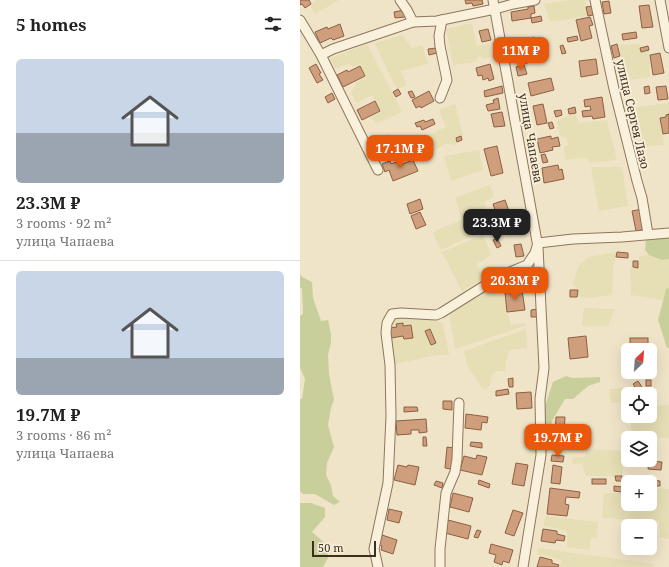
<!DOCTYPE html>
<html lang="en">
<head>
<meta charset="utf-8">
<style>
	body { margin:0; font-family:"Noto Serif",serif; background:#f2f2f2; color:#222; height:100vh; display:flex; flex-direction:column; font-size:15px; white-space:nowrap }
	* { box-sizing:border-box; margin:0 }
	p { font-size:13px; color:#767676 }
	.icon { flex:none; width:22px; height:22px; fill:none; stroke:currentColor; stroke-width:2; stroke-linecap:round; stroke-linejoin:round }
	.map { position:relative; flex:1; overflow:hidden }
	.side { display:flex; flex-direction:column; background:#fff; width:300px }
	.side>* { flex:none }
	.needle { width:26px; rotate:25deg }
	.controls { position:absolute; left:321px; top:343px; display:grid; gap:8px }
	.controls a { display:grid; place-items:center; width:36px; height:36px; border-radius:6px; background:#fff; box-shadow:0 4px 16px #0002; font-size:20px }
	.scale { position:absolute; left:12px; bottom:10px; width:64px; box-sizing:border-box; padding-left:4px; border:2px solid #3d2e20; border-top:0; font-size:11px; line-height:14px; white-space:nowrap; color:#3d2e20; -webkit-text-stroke:3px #f7eed8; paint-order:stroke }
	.price { position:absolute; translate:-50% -34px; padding:0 9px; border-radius:8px; background:#ea580c; color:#fff; font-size:13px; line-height:26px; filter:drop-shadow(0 1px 2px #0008) }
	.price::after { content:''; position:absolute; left:50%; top:24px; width:12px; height:9px; margin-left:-6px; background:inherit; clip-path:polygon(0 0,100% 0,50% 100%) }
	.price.selected { background:#222; color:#fff }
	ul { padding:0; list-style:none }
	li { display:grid; align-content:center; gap:8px; height:212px; padding:0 16px }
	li+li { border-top:1px solid #e0e0e0 }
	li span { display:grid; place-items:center; height:124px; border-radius:6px; color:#555 }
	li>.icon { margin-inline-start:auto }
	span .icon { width:72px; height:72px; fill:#fffc; stroke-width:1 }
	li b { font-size:17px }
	h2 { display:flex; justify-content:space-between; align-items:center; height:48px; padding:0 16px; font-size:17px }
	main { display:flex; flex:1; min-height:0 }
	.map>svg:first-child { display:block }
</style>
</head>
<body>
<main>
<section class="side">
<h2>5 homes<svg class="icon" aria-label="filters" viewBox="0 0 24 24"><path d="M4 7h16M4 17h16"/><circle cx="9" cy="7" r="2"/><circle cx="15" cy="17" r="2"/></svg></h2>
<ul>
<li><span style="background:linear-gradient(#c9d6e8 60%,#9aa5b1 0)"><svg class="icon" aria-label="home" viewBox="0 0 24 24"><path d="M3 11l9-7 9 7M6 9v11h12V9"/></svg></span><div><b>23.3M ₽</b><p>3 rooms · 92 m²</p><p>улица Чапаева</p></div></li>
<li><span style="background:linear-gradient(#c9d6e8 70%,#9aa5b1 0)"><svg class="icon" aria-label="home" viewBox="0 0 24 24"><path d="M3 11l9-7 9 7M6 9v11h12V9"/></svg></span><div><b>19.7M ₽</b><p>3 rooms · 86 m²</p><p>улица Чапаева</p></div></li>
</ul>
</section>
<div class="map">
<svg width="369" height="567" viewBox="0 0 369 567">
	<rect width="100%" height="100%" fill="#f0e4c8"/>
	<!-- farmland -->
	<g fill="#e6deb5">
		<polygon points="16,0 39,0 15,14 10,5"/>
		<polygon points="270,0 285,0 288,16 250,22 244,4"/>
		<polygon points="172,23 177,46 189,43 191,57 182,59 181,56 178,57 175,62 153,65 146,29"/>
		<polygon points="102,35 112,48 122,45 128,64 101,71 107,85 98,89 93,82 75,43"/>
		<polygon points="67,44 102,112 77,123 70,117 81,111 72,95 57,103 51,93 57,82 66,77 60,64 53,67 49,64 36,69 30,58"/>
		<polygon points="340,44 341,51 349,50 350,77 331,80 329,73 324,73 319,45"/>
		<polygon points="369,103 369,114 366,115 366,117 360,119 364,145 342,147 331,108"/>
		<polygon points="155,104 163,135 156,138 157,145 147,144 127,154 118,140 146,127 139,110"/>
		<polygon points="275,113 279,123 307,120 317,160 291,163 288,159 279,158 266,160 264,147 268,145 267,138 261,137 259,133 257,121"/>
		<polygon points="179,150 183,170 151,181 144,156"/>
		<polygon points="291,167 322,167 328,206 299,211"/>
		<polygon points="190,185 194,197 184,202 186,210 177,215 181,228 168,234 169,237 141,250 133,233 137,230 162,220 155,198"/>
		<polygon points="183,235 191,255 177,264 183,278 162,291 142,252"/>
		<polygon points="317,252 316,257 313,266 312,295 291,298 277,297 278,290 273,284 278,267 288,257"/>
		<polygon points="349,255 362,260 369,259 369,288 366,289 363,300 331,295 330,267 338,268 339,256"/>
		<polygon points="224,273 224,289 205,292 207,312 211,325 225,323 225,326 155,349 149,313 166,301 213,274"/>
		<polygon points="284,308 315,309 308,326 282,326"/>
		<polygon points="96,316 123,317 143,323 149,355 137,355 95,364 89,325"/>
		<polygon points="226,329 227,348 210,350 207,357 205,372 197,371 192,375 190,386 185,390 180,385 167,365 164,351"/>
		<polygon points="331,387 333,394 328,394 328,401 311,403 309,389"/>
		<polygon points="369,405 369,438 331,437 331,416 350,416 350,406"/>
		<polygon points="285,449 326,451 322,476 286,476 282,463 272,464 273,457 285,457"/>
		<polygon points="350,488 369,489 369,539 360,537 359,521 302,518 304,493 328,493 328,504 350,504"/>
		<polygon points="245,516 298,522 297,538 291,538 290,550 267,547 267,531 244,526"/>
		<polygon points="238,548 354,564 353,567 260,567 261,560 237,554"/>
	</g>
	<!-- green -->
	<g fill="#c9cf9b">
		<polygon points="369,238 369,259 362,260 349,255 345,250 346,239"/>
		<polygon points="0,274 2,277 12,282 13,298 21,321 28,320 31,334 31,342 28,355 29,374 34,400 31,408 28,425 34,447 27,463 26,475 31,485 33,496 40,502 34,505 15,494 3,494 0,491 0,399 2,399 5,379 0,368 0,316 3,314 2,289 0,287"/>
		<polygon points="369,288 369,348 367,348 358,320 366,289"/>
		<polygon points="266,376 272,378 300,377 300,382 288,386 273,399 265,399 252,421 250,429 245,428 245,406 253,382"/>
		<polygon points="0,503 11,503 25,508 25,517 12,532 28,546 28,558 23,567 0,567"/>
	</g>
	<!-- building -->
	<g fill="#cf9f7d" stroke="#8d5f41">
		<polygon points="0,0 9,0 11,4 5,8 2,4 0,5"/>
		<polygon points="165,0 182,0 183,4 173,6 172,3 166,4"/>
		<polygon points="309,1 311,13 304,14 302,2"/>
		<polygon points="349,5 353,27 342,28 339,6"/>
		<polygon points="234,6 235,13 231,14 231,18 212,21 211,12 228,9 228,7"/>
		<polygon points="292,6 293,15 288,16 286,7"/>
		<polygon points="104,10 105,17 95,18 94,12"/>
		<polygon points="241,16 242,21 232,23 231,18"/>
		<polygon points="290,17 293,25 289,26 292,38 281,41 276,20"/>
		<polygon points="40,24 44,36 33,40 31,38 20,43 15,32 27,27 28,29"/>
		<polygon points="188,29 191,40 182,42 179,31"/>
		<polygon points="336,32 337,38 323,40 322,34"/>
		<polygon points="277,36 278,40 268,42 267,38"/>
		<polygon points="234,37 234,41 238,40 240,50 233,51 235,61 222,64 219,51 226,49 224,39"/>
		<polygon points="317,44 320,56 314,58 311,46"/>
		<polygon points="263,45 266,53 262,54 260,46"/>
		<polygon points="348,46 349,50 341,52 340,48"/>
		<polygon points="136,48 137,53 129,55 128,49"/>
		<polygon points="360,53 364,73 353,75 350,55"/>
		<polygon points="296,59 298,74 281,77 279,61"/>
		<polygon points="16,64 21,73 19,74 23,80 17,83 9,68"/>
		<polygon points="190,64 194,79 189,81 188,78 183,80 182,75 178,76 176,68"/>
		<polygon points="224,65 227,74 218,76 216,67"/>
		<polygon points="60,66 65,76 43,87 37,75 47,70 48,72"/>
		<polygon points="251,78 254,90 231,96 228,83"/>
		<polygon points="202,86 203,93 185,97 184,91"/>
		<polygon points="349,86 350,93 345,94 344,87"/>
		<polygon points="366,86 368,99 358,100 356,87"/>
		<polygon points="98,89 101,94 96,97 93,92"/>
		<polygon points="112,91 115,97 111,98 108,92"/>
		<polygon points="129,91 134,101 121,108 120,106 116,108 112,100"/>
		<polygon points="32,93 35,99 28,103 25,97"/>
		<polygon points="302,97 305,117 293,119 292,116 283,117 282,111 291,110 290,106 285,107 284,100"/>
		<polygon points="198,98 200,109 188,111 186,105 194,103 193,100"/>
		<polygon points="75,101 80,111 62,120 57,110"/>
		<polygon points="243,104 247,123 237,125 233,106"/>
		<polygon points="275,107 276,113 269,114 268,109"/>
		<polygon points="261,110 262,115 256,117 254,111"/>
		<polygon points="202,112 205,126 194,127 191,114"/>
		<polygon points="369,114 369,133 363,134 360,118 366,117 366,115"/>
		<polygon points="133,119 135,124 122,130 120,126 117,127 115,123 124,120 125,122"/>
		<polygon points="252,122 254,128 250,129 248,123"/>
		<polygon points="89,135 96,148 80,156 73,143"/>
		<polygon points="161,136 162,140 157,142 156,138"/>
		<polygon points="251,136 251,139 258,137 260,146 252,147 253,150 240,153 237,139"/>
		<polygon points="197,146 203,173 191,176 184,149"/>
		<polygon points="245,154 248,162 243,163 241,155"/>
		<polygon points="113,160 118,171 93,181 89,170 85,172 82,164 90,161 91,164 99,161 100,165"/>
		<polygon points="258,165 259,170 262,169 264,179 244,183 242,168"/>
		<polygon points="120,199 123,209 110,214 107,204"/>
		<polygon points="205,200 210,214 219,211 221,215 199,222 193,204"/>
		<polygon points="342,209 346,229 336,231 332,211"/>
		<polygon points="120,212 126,225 116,229 111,216"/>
		<polygon points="186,213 190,222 183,225 179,216"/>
		<polygon points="197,238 201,246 197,248 193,240"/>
		<polygon points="221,244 224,256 216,257 214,245"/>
		<polygon points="317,252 328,253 328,258 316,257"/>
		<polygon points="333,261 338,261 338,268 333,267"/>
		<polygon points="222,290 225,310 207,312 205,292"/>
		<polygon points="270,290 278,290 277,297 270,297"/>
		<polygon points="238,309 238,317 231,317 231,310"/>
		<polygon points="103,323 103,326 111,325 113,338 104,339 103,336 91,338 90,328 97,327 96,324"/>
		<polygon points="130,329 136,343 131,345 125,331"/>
		<polygon points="286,336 288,357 270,359 268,338"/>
		<rect x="330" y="338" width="18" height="12"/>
		<polygon points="213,378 213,387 209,387 208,379"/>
		<rect x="346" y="380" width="5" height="6"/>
		<polygon points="338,381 342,387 337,390 333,384"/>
		<polygon points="208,389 209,394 196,396 196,391"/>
		<polygon points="231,392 232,408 217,409 216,393"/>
		<polygon points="143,401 152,401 152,410 143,409"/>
		<polygon points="104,407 117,407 118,411 104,412"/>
		<polygon points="166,414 188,417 187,423 182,422 181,430 165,428"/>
		<polygon points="256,417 265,417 264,435 255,434"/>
		<polygon points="126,419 127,432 119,433 119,430 111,430 111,434 97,435 96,421"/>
		<polygon points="123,437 126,437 127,446 123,446"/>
		<polygon points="171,442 182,443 182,448 170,446"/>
		<polygon points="147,447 154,448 151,469 145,468"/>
		<polygon points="177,455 187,457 182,475 160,470 164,456 176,459"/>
		<polygon points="252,455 264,456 263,462 251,461"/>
		<polygon points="349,461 362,462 361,470 348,469"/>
		<polygon points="216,463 228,465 224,486 212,484"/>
		<polygon points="98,465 107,467 108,465 119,467 115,485 94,480"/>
		<polygon points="253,465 262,467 260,484 251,483"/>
		<polygon points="315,476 322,476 322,481 316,481"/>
		<rect x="292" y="479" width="14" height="5"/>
		<polygon points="179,480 190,484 189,488 178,484"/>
		<polygon points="351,480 360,481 360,486 351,486"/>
		<polygon points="136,481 143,483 142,488 134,485"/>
		<polygon points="314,486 322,487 322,492 314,491"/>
		<polygon points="250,488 280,492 279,498 266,497 265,504 269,505 267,516 247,514"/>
		<polygon points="153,493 173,498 169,512 150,507"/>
		<polygon points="89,509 102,512 99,523 87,520"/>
		<polygon points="213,510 223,513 214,536 205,533"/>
		<polygon points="148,520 171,526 168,539 145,533"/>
		<polygon points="243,529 257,531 257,534 265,536 264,541 256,540 255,543 241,541"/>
		<polygon points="177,530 181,531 178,538 174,537"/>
		<polygon points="82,535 97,540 93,554 81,550 82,546 79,545"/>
		<polygon points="191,544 213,550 209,563 203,561 202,565 194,562 196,555 189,553"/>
		<polygon points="240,557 252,560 252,563 259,565 258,567 237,567"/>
	</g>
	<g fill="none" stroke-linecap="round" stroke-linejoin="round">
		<!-- minor casing -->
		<g stroke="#8d765c" stroke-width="11">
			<g id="minor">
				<polyline points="100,0 107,10 113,22"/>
				<polyline points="193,0 238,247 244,368 240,399 241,455 223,567"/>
				<polyline points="295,0 314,89 337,181 342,198 348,234"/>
				<polyline points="360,0 369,48"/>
				<polyline points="0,20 21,55 78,170"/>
				<polyline points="21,55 33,49 113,22 137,21 195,9 213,4 235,0"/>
				<polyline points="140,98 147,80 140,46 139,36 142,20"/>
				<polyline points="78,567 74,549 88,483 91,416 90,365 86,333 87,323 92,314 101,313 136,315 141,313 200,276 227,265 235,253 238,243 273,239 322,237 369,233"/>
				<polyline points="140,567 140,549 146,493 155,472 157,459 159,403"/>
			</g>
		</g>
		<!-- minor -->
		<use href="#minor" stroke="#faf1dc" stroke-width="9"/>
	</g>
	<g text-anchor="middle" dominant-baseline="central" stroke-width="4" stroke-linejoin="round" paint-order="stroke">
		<!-- street labels -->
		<g font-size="12" fill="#3d2e20" stroke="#f7eed8">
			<text transform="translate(333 114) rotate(77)">улица Сергея Лазо</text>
			<text transform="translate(231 138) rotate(80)">улица Чапаева</text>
		</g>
	</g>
</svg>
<div class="controls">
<a><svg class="needle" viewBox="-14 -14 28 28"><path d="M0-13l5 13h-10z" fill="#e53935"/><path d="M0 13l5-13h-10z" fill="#767676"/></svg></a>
<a><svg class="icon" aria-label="locate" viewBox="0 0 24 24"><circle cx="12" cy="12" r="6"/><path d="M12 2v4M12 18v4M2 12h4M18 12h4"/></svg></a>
<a><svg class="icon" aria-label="layers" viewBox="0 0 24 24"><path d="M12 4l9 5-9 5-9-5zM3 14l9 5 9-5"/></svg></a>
<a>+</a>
<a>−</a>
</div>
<div class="scale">50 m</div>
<b class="price" style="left:221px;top:71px">11M ₽</b>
<b class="price" style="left:100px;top:169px">17.1M ₽</b>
<b class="price selected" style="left:197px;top:243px">23.3M ₽</b>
<b class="price" style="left:215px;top:301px">20.3M ₽</b>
<b class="price" style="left:258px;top:458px">19.7M ₽</b>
</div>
</main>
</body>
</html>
